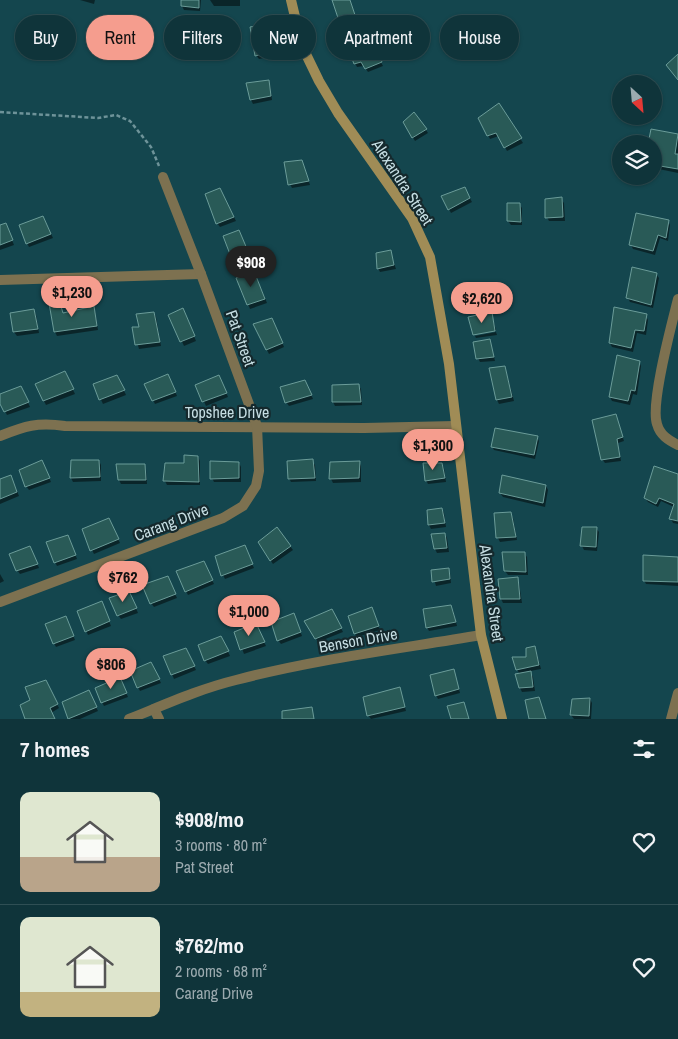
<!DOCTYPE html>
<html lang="en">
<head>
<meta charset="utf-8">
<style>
	body { margin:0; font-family:"Archivo Narrow",sans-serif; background:#1d3f45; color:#f1f3f6; height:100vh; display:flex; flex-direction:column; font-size:19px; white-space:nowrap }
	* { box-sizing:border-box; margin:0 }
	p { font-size:16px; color:#9baaaf }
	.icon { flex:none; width:28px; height:28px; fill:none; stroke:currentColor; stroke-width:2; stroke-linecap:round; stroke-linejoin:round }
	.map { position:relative; height:719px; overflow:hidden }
	.sheet { display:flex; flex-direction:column; background:#0f343a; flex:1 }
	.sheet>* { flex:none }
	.banner { position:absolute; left:15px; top:15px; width:649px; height:45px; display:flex; gap:10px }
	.needle { width:32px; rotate:154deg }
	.fabs { position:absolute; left:612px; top:75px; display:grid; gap:10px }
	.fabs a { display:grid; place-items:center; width:50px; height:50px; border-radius:50%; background:#0f343a; box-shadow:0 1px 4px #0004,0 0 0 1px #2f4f54; font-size:25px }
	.price { position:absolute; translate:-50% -42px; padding:0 11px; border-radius:18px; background:#f59d8e; color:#111; font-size:16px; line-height:32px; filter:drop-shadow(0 1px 2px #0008) }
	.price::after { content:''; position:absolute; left:50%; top:30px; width:15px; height:11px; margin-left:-8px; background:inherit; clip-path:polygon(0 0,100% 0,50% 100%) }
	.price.selected { background:#222; color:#fff }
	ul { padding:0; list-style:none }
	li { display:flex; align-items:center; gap:15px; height:125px; padding:0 20px }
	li+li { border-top:1px solid #2f4f54 }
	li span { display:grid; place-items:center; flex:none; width:140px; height:100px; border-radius:10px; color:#555 }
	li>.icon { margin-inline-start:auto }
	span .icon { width:60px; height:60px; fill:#fffc; stroke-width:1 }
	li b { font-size:21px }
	h2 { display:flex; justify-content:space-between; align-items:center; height:60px; padding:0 20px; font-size:21px }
	.chip { padding:0 18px; border-radius:22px; background:#0f343a; box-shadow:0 1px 4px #0004,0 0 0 1px #2f4f54; font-size:18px; line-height:45px }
	.chip.selected { background:#f59d8e; color:#111 }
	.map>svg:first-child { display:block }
</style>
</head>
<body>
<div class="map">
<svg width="678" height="719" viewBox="0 0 678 719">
	<rect width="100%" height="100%" fill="#14464e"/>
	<!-- shadow -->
	<g fill="#0007">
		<polygon points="80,0 95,0 94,4"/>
		<polygon points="182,0 201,0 200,11 184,10 182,6"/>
		<polygon points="210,0 240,0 240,6 214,6"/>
		<polygon points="333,0 349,0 357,20 343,24"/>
		<polygon points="265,26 267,30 272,56 259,59 256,55"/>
		<polygon points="495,29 506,50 494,54 491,50"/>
		<polygon points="376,53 383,66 368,72 364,66 357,67 355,63"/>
		<polygon points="268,81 270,85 272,100 253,104 251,100"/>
		<polygon points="499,105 523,143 507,151 499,136 490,139 480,118"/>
		<polygon points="404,122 426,130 428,133 415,141"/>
		<polygon points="678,135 678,173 654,168 654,144"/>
		<polygon points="302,161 310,185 292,188 290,184"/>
		<polygon points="464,188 472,202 451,213 442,196"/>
		<polygon points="220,190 236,221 220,227 217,223"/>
		<polygon points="561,199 564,203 565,221 549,221 547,217"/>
		<polygon points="519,204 522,208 522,225 511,225 508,221"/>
		<polygon points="45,221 53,238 29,247 27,243"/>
		<polygon points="668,221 670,225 668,241 660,238 655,255 633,249 631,245"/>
		<polygon points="0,226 7,228 14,245 0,250"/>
		<polygon points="241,235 251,260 236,265 234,261"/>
		<polygon points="390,252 396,269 380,272 378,268"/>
		<polygon points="254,272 267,303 250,309 238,278"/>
		<polygon points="656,274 659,278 653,308 630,302 628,298"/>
		<polygon points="93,307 95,311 98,330 57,336 55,332 63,314"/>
		<polygon points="34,311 36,315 39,333 17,336 14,332"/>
		<polygon points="154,313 156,317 161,346 139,349 133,328 140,328"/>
		<polygon points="491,313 496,330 474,333"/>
		<polygon points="185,314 196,341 184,346 170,316"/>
		<polygon points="646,316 648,320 646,335 637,333 633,352 612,347 610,343"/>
		<polygon points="274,323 284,347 269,354 267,350"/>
		<polygon points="496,332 497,335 476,338 475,336"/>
		<polygon points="490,340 495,361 480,362 478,358"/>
		<polygon points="639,362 641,366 637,395 633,394 630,405 612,401 610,397"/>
		<polygon points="505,367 514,401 499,404 497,400"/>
		<polygon points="67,377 75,394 46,405 44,401"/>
		<polygon points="170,379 177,396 155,404 146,385"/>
		<polygon points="119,380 126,395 103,404 94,385"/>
		<polygon points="221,380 228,397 206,406 197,386"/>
		<polygon points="307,385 313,399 289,406 286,402"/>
		<polygon points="358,385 361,389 362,405 335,406 333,402 333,387"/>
		<polygon points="23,392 30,407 7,415 0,401 0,396"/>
		<polygon points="616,416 624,441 618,443 621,461 605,463 602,459"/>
		<polygon points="537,437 539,441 535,459 494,450 492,446"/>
		<polygon points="198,457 200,461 200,485 167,485 165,481 185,464"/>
		<polygon points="99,461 101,465 101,481 73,482 71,478"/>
		<polygon points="312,461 315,465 316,481 291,482 289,478"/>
		<polygon points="359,462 361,466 361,482 333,483 331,479"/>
		<polygon points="239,463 241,467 241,482 214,482 212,478"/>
		<polygon points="442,464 444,468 446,482 428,484 426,480"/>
		<polygon points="44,465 51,482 29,490 26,486"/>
		<polygon points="144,465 146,469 147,484 121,484 119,480"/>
		<polygon points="678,475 678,524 673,523 671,519 674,507 661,501 658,507 648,502 645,498"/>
		<polygon points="0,481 13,481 19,496 0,504"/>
		<polygon points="546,486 548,490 545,507 503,497 500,493"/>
		<polygon points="442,509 444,513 446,527 431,529 429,525"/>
		<polygon points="510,514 513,518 517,540 500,542 498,538"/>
		<polygon points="111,524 120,543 94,554 92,550"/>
		<polygon points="596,528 599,532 597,551 584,550 582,546"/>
		<polygon points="277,529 293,550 273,564 261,546"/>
		<polygon points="445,534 447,538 449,552 437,553 435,549 433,535"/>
		<polygon points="70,540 77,559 57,566 55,562"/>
		<polygon points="32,551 39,568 20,574 17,570"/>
		<polygon points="246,551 254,568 225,579 223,575"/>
		<polygon points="524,553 527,557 528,575 508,575 505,571"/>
		<polygon points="678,559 678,586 646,584 644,580"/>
		<polygon points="205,566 214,584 188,595 186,591"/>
		<polygon points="448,569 450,573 451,583 436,586 432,571"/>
		<polygon points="0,574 4,581 0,583"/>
		<polygon points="517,579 519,583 522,603 503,603 501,599"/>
		<polygon points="169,581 177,598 154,607 151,603"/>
		<polygon points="131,596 138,613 121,619 118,615"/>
		<polygon points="103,607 111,626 88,635 78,612"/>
		<polygon points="453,610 457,626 429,631 427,627"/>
		<polygon points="332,611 343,632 318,642 306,621"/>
		<polygon points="373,612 380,630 357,637 355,633"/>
		<polygon points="295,618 302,636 281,644 278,640"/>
		<polygon points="67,621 75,640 56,647 54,643"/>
		<polygon points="258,629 266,646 244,654 236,633"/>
		<polygon points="223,641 230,656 208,664 205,660"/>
		<polygon points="535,647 541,669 530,671 533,677 535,691 522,692 520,688 520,675 517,669"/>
		<polygon points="188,653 196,670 174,679 165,657"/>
		<polygon points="151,663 161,683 140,691 138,687"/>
		<polygon points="455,675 460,693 438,699 436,695"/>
		<polygon points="45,681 59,708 51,713 54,719 27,719 32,701"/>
		<polygon points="122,683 128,697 104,706 102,702"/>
		<polygon points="88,692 98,711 80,719 69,719 64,703"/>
		<polygon points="401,692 406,711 371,719 368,715"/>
		<polygon points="590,699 592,703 591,719 574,719 571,715"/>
	</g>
	<!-- building -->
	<g fill="#295a57" stroke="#6b9c99">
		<polygon points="181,0 199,0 199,8 181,6"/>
		<polygon points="332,0 350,0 355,15 339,21"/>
		<polygon points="265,24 271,52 255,56 250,27"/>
		<polygon points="496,28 505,46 490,51 482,32"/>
		<polygon points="366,42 372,53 377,51 382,62 365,69 361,62 354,64 349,51"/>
		<polygon points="678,54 678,80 666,65"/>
		<polygon points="269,80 271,96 250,100 246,83"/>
		<polygon points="499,103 522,138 504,148 496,133 487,136 478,118"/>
		<polygon points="414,112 427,129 412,138 403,122"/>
		<polygon points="651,129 678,134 675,154 678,154 678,169 654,165 654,144 648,144"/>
		<polygon points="302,160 309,181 288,185 284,162"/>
		<polygon points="465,187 470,198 448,210 441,196"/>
		<polygon points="220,188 234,217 216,224 205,194"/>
		<polygon points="562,197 563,217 545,218 545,199"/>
		<polygon points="507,203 520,203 521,222 507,221"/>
		<polygon points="636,213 669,220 666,238 658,235 653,251 629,245"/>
		<polygon points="43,216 51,234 26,244 19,225"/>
		<polygon points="6,223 13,240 0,245 0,225"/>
		<polygon points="239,230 250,256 233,262 223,236"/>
		<polygon points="391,250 394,265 377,269 376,253"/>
		<polygon points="632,267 657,273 651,305 626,298"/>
		<polygon points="254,271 265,299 247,305 236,278"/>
		<polygon points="49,303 60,303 63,313 94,306 97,326 54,332"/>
		<polygon points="614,307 647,314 644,331 635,330 631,348 609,343"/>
		<polygon points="183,308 195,336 180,342 168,315"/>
		<polygon points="34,309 38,329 13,332 10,313"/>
		<polygon points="154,312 160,342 135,345 132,327 139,327 136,314"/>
		<polygon points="492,312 495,331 473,335 468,317"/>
		<polygon points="272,318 283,343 266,350 253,324"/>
		<polygon points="490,339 494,357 476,359 473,342"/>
		<polygon points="617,355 640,361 635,391 631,390 628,401 609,397"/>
		<polygon points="505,366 512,397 496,400 489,368"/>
		<polygon points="65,371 74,389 43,401 35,384"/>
		<polygon points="168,374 176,392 152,401 144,384"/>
		<polygon points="117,375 125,390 99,400 93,384"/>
		<polygon points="219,375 227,393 202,402 195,385"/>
		<polygon points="305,380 312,395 285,403 280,387"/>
		<polygon points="359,384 361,402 332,402 332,385"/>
		<polygon points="21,386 29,402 4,412 0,404 0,394"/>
		<polygon points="616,414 623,437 617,439 620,457 601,460 592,420"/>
		<polygon points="495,428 538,436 534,455 491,447"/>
		<polygon points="184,455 198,456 199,482 163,481 165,463 184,463"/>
		<polygon points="313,459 315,478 288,479 287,461"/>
		<polygon points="42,460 50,478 25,487 19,470"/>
		<polygon points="71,460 99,460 100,477 70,478"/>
		<polygon points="210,461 239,462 239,478 210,479"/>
		<polygon points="360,461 359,478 329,479 330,462"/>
		<polygon points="423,463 442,463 445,478 425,481"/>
		<polygon points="116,464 145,464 146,480 118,480"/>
		<polygon points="654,466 678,474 678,521 669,519 674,504 659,498 656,504 644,498"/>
		<polygon points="11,475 17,492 0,499 0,479"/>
		<polygon points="502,475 546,485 543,503 499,493"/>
		<polygon points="442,508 445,523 428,525 427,510"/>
		<polygon points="511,512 516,537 496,538 494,513"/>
		<polygon points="109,518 119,539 90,551 82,529"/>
		<polygon points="277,527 291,546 270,561 258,542"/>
		<polygon points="582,527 597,527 596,547 580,546"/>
		<polygon points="445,533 447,548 434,549 431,534"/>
		<polygon points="68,535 76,555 54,563 46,542"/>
		<polygon points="245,545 253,564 221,576 215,556"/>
		<polygon points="30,546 38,564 16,571 9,554"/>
		<polygon points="502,552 525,552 526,572 504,571"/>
		<polygon points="643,555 678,557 678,582 643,581"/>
		<polygon points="204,561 213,580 185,592 176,571"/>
		<polygon points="449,568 450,579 432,582 431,570"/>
		<polygon points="168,576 176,594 150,604 142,585"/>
		<polygon points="518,577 520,599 500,599 498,579"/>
		<polygon points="129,591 137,608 117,616 109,598"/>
		<polygon points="102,601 110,621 85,632 77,611"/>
		<polygon points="451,605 456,622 426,628 423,609"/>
		<polygon points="372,607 379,626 354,634 348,616"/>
		<polygon points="332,609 342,628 315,639 304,621"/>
		<polygon points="294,613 301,632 277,641 271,622"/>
		<polygon points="66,616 74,636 53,644 45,624"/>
		<polygon points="256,623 265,642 240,650 234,632"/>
		<polygon points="221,636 229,651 204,661 198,645"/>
		<polygon points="535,646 539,665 516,670 512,657 526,657 526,648"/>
		<polygon points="186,648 195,666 171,675 163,656"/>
		<polygon points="151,662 160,679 137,688 130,671"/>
		<polygon points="454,669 459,689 435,696 430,675"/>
		<polygon points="531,671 533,687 519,688 515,674"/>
		<polygon points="120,677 127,693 101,703 95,688"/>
		<polygon points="46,680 58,704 50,708 55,719 25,719 20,705 30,700 25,687"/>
		<polygon points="400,687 405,707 367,716 363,697"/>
		<polygon points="89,690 97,707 68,719 62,702"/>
		<polygon points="539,697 546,719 529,719 525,700"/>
		<polygon points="590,698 589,716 570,715 572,699"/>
		<polygon points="464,702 469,719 451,719 447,706"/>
		<polygon points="312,707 314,719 282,719 282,711"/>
	</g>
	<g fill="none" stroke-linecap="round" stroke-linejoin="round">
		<!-- path -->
		<polyline stroke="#6e9399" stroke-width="2.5" stroke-dasharray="4 2.5" stroke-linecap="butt" points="0,112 98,118 116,115 130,121 151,147 159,166"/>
		<!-- minor -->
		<g stroke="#7d7150" stroke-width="10">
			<polyline points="0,280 201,274"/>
			<path d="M678,299c-6,24 -28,105 -21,125 3,11 11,16 21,21"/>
			<path d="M0,436c25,-10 37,-14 65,-10l299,2 91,-2"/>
			<polyline points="0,602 223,518 243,506 256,486 259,471 257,426 201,274 163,177"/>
			<polyline points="154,709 159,719"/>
			<path d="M129,719c35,-14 70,-30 107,-39 80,-21 163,-31 245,-45"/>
			<polyline points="671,719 678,693"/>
		</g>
		<!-- secondary -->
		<polyline stroke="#a08c56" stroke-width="10" points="291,0 302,46 319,81 338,113 412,218 430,257 449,364 481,635 502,719"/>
	</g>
	<g text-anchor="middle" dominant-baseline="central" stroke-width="4.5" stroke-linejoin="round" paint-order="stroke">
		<!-- street labels -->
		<g font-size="16" fill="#c6dee3" stroke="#15292d">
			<text transform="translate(403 182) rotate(57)">Alexandra Street</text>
			<text transform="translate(241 338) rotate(70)">Pat Street</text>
			<text x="227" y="412">Topshee Drive</text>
			<text transform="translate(171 522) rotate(-21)">Carang Drive</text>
			<text transform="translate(492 593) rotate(82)">Alexandra Street</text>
			<text transform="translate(358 640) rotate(-10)">Benson Drive</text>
		</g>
	</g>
</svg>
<div class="fabs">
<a><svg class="needle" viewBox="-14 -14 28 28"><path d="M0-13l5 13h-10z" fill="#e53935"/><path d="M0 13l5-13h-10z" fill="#9baaaf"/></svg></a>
<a><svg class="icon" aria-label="layers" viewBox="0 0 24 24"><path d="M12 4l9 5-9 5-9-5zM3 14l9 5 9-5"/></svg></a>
</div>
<b class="price selected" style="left:251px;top:288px">$908</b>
<b class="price" style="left:72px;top:318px">$1,230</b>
<b class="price" style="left:482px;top:324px">$2,620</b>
<b class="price" style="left:433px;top:471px">$1,300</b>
<b class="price" style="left:123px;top:603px">$762</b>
<b class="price" style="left:249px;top:637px">$1,000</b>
<b class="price" style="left:111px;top:690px">$806</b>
<div class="banner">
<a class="chip">Buy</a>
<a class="chip selected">Rent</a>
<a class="chip">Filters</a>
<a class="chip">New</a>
<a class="chip">Apartment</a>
<a class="chip">House</a>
</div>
</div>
<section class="sheet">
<h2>7 homes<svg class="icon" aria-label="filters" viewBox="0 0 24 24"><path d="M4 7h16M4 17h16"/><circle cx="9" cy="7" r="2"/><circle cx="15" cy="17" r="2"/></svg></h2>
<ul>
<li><span style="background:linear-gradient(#dfe7d0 65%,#b9a48a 0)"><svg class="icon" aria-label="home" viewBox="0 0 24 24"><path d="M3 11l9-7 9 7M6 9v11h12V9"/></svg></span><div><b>$908/mo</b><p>3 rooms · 80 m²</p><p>Pat Street</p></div><svg class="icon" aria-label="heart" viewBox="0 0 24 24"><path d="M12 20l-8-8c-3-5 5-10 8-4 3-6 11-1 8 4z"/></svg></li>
<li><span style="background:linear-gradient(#dfe7d0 75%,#c2b280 0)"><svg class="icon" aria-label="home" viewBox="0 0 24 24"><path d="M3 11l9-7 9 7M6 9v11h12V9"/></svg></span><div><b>$762/mo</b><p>2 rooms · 68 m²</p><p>Carang Drive</p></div><svg class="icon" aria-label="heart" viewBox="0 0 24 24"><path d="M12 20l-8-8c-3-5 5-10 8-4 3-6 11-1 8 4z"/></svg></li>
</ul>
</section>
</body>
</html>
